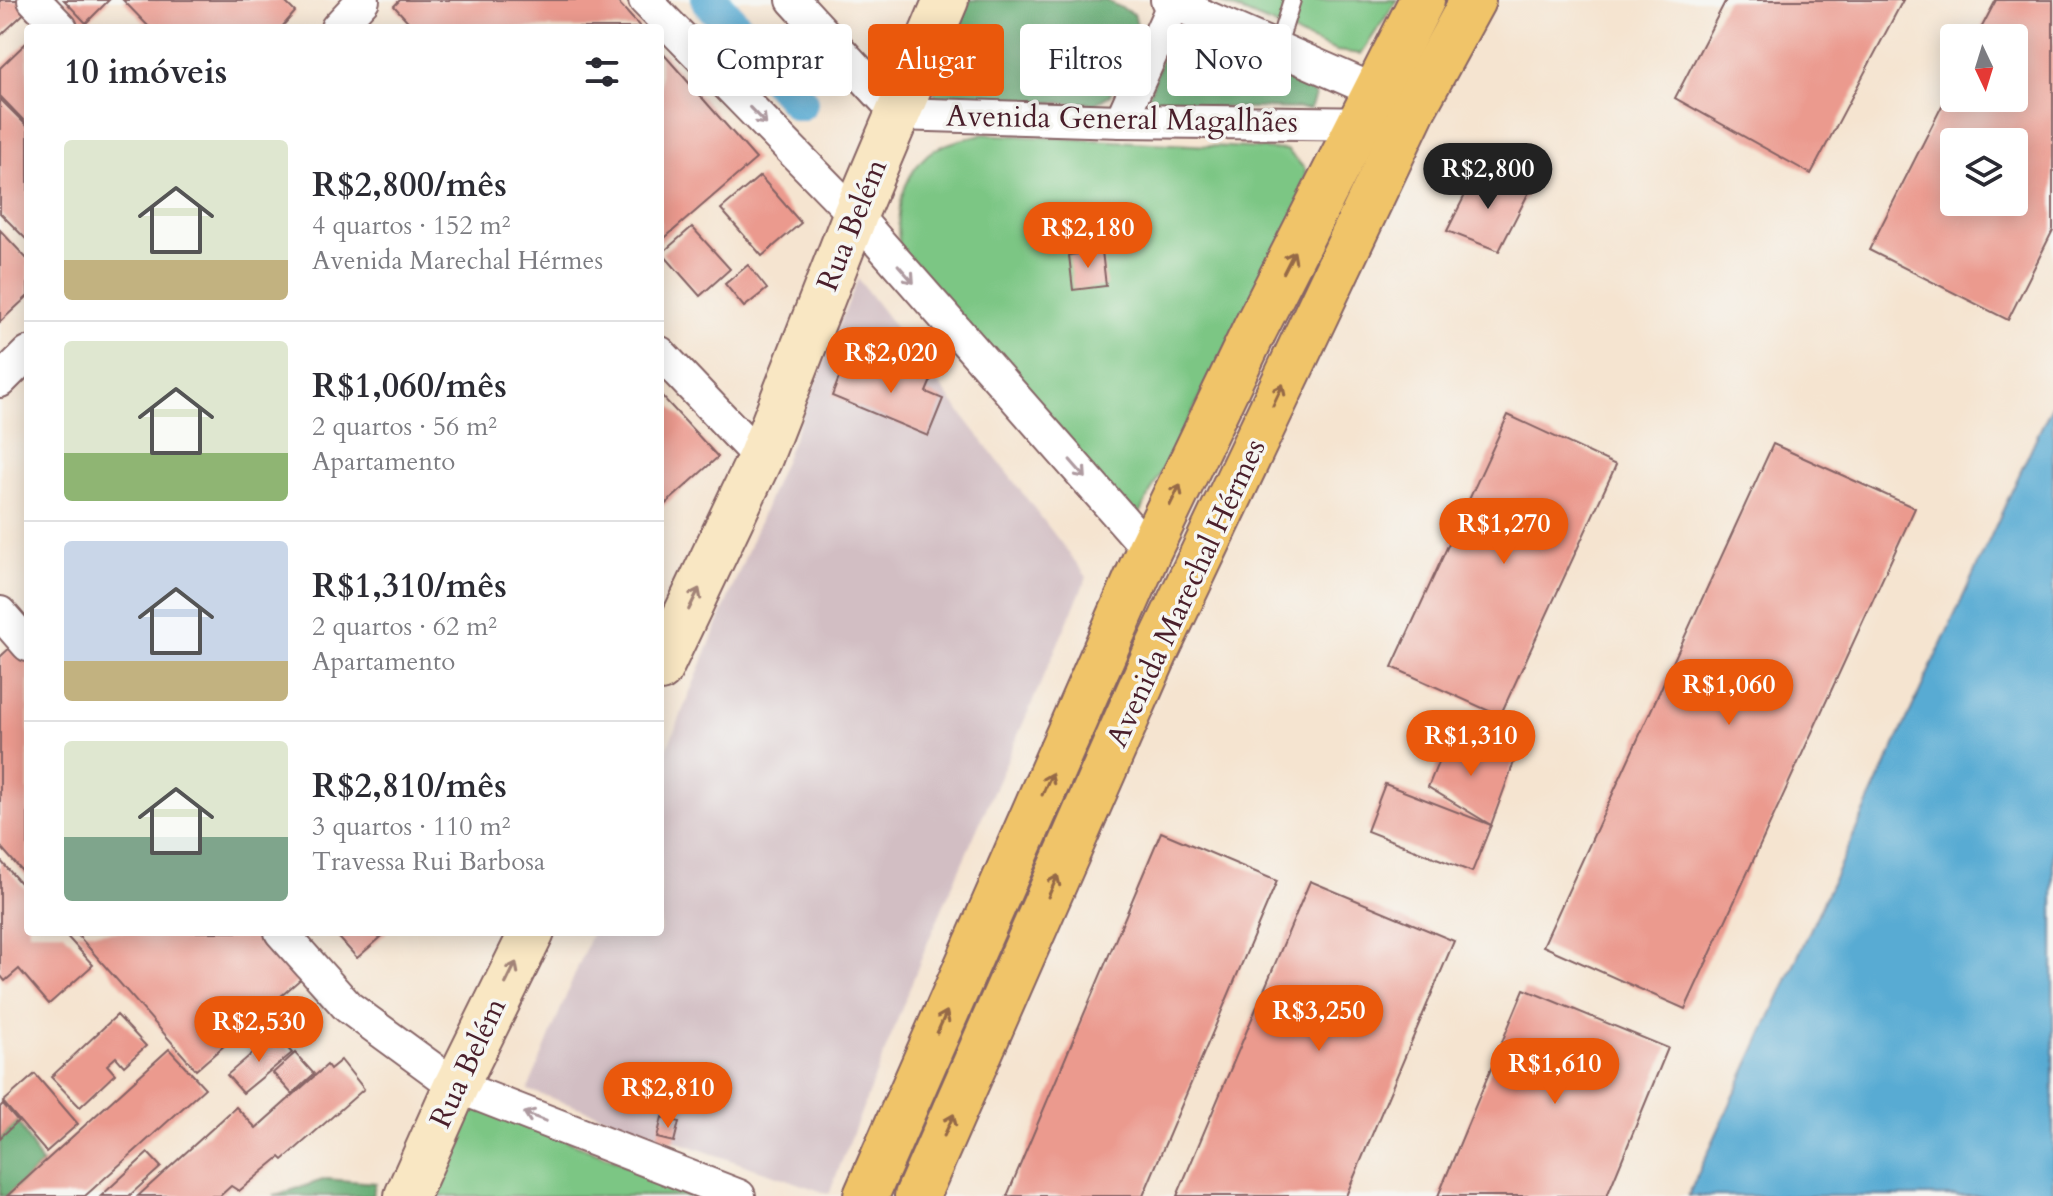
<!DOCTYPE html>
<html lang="pt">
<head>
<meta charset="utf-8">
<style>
	body { margin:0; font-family:Cardo,serif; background:#f7f7f7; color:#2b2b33; height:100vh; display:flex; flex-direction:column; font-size:30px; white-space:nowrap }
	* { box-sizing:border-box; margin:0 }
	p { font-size:26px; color:#7c7c81 }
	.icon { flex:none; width:44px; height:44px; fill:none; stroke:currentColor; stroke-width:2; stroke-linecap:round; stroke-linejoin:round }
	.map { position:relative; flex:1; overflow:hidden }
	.drawer { position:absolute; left:24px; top:24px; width:640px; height:912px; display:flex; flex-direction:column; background:#fff; border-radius:8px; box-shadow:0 4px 20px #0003 }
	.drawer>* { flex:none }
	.top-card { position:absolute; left:688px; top:24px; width:760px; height:72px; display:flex; gap:16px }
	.needle { width:52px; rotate:176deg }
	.tools { position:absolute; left:1940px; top:24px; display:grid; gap:16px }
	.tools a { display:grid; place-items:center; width:88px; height:88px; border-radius:8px; background:#fff; box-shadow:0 4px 20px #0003; font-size:40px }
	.price { position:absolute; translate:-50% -68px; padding:0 18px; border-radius:28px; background:#ea580c; color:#fff; font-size:26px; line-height:52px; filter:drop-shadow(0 2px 4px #0008) }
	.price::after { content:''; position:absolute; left:50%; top:48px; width:24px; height:18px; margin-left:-12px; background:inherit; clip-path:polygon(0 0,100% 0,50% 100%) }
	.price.current { background:#222; color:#fff }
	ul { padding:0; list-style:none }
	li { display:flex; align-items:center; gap:24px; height:200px; padding:0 40px }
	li+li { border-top:2px solid #e1e1e2 }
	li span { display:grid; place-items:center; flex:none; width:224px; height:160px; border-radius:8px; color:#555 }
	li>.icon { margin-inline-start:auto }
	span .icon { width:96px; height:96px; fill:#fffc; stroke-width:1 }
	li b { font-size:34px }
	h2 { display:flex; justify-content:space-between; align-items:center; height:96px; padding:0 40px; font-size:34px }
	.pill { padding:0 28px; border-radius:8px; background:#fff; box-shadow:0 4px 20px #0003; font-size:28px; line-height:72px }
	.pill.current { background:#ea580c; color:#fff }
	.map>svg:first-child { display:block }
</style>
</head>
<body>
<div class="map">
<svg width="2053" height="1196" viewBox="0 0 2053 1196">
	<rect width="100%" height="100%" fill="#f6f6f2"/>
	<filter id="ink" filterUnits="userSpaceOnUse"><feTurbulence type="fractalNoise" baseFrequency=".0125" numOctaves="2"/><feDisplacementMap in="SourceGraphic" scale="16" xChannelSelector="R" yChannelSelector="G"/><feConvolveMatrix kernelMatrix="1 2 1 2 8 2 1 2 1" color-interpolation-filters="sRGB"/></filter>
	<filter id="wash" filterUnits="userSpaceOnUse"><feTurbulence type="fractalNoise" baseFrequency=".006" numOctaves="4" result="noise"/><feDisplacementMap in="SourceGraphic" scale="32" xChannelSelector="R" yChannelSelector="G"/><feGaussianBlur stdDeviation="1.8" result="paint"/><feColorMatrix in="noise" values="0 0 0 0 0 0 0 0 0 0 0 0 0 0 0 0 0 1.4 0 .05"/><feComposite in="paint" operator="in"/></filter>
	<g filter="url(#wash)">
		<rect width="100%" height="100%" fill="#f5e4d0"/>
		<!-- industrial -->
		<polygon fill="#d2bec3" points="858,279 1087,577 929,939 829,1194 528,1090 592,932 660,932 660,766"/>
		<!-- green -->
		<g fill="#7bc684" stroke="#627258" stroke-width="2">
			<polygon points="1214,0 1397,0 1361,54 1336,51"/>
			<path d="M981,134l306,16 18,19 1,26 -170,325 -236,-268c-5,-36 -1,-72 28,-98 12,-10 37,-15 53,-20z"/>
			<polygon points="469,1102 706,1196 431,1196"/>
		</g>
		<!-- forest -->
		<g fill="#64ab72" stroke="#57654e" stroke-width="2">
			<polygon points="970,0 1105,0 1134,14 1138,29 1110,95 1094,104 936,98 930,80"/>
			<polygon points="1180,31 1300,81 1315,95 1310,109 1154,106 1147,102 1169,37"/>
			<polygon points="18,1121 42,1164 7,1196 0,1196 0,1138"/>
			<polygon points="326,1179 376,1183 372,1196 274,1196"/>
		</g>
		<!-- water -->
		<polygon fill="#58abd3" stroke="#51657f" stroke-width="2" points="2053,404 2053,1196 1688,1196 2036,438"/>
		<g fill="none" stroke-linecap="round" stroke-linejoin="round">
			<!-- canal -->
			<polyline stroke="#58abd3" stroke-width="38" points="710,0 799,102"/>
		</g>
		<g id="blocks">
			<!-- building -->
			<g fill="#eb9a8e" fill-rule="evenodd">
				<polygon points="0,0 28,0 33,5 0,36"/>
				<polygon points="64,0 109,0 86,23"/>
				<polygon points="123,0 283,0 295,12 281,28 150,28"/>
				<polygon points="400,0 616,0 641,28 414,28 394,6"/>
				<polygon points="1726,0 1903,0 1811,174 1675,98"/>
				<path d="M1996,0h57v230l-45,90 -139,-70 85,-168v16h60v-60h-38zM1954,142h60v60h-60z"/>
				<polygon points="28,41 28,125 0,96 0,68"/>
				<polygon points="660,50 756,159 660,242"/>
				<polygon points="0,99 28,127 28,241 0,213"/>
				<polygon points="1478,169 1529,192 1499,251 1447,231"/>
				<polygon points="760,176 801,223 762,256 721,209"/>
				<polygon points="692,227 730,269 700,296 662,253"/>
				<polygon points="0,230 28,260 28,296 0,322"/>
				<polygon points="1102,251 1106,286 1073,290 1069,255"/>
				<polygon points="748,265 767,289 744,307 725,284"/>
				<polygon points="846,360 883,375 889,360 932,378 926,392 943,399 928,436 832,396"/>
				<polygon points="660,394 718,457 660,509"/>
				<polygon points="1508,415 1616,465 1500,716 1392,667"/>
				<polygon points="1773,444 1915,508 1685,1009 1543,946"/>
				<polygon points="13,645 28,662 28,878 0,846 0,657"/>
				<polygon points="1449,736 1514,762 1491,825 1428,787"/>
				<polygon points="1385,784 1491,825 1472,872 1367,831"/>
				<polygon points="1161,832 1277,881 1143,1196 1007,1196"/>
				<polygon points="0,860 28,892 28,932 63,932 93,965 49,1004 19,969 5,981 0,975"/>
				<polygon points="1310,881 1454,941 1346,1196 1177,1196"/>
				<polygon points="75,932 264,932 303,977 196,1070"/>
				<polygon points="334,932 387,932 357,958"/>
				<polygon points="1524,989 1668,1048 1607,1196 1438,1196"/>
				<polygon points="117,1015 146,1046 124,1066 116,1057 107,1065 115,1074 80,1107 51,1077"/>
				<polygon points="275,1034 292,1053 243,1093 227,1075"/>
				<polygon points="169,1049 205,1088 85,1196 7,1196"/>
				<polygon points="295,1053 314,1074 292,1094 273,1073"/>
				<polygon points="341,1060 364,1089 283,1160 280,1157 239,1191 231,1186 220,1196 138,1196 236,1107 256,1128 327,1065 330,1069"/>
				<polygon points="35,1074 78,1124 46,1152 3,1102"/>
				<polygon points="3,1104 18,1121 0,1138 0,1107"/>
				<polygon points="662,1117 679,1122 674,1142 657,1138"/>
				<polygon points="148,1153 161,1167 129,1196 101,1196"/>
			</g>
		</g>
	</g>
	<g filter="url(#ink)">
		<use href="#blocks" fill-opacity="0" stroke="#866465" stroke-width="2"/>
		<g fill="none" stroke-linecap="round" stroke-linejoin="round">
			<!-- lane casing -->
			<g stroke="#866465" stroke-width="20">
				<polyline id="lane" points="1277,48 1292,0"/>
			</g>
			<!-- street casing -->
			<g stroke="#866465" stroke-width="36">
				<g id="street">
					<polyline points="34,0 61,28"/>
					<polyline points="645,0 855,215 1149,550"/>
					<polyline points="793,0 898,114 1121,121 1380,124"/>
					<polyline points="1167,0 1396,100"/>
					<polyline points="337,28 363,0"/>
					<polyline points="1121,121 1174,3"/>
					<polyline points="660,353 760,458"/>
					<polyline points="0,381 28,353"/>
					<polyline points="0,613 28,645"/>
					<polyline points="281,932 348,1007 456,1086 739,1196"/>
				</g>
			</g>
			<!-- secondary casing -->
			<g stroke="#866465" stroke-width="48">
				<g id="secondary">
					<polyline points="660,669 760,458 855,215 946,0"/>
					<polyline points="407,1196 456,1086 532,932"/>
				</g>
			</g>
			<!-- primary casing -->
			<g stroke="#866465" stroke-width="48">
				<g id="primary">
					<polyline points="866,1196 1149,550 1255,329 1422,0"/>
					<polyline points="917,1196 1156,652 1414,108 1473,0"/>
				</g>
			</g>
			<!-- lane -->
			<use href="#lane" stroke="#fff" stroke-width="16"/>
			<!-- street -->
			<use href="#street" stroke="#fff" stroke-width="32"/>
			<!-- secondary -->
			<use href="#secondary" stroke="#f9e7c3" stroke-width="44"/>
			<!-- primary -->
			<use href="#primary" stroke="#f0c469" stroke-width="44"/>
		</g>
		<!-- one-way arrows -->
		<defs><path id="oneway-shaft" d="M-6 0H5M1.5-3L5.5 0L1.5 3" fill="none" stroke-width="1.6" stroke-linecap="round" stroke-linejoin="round" transform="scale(2)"/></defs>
		<g stroke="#ae9aa0">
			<use href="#oneway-shaft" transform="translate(758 116) rotate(46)"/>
			<use href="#oneway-shaft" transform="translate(906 274) rotate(49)"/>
			<use href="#oneway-shaft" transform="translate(1078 469) rotate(49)"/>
			<use href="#oneway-shaft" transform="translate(535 1117) rotate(-159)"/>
		</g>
		<g stroke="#956947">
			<use href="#oneway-shaft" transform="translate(1289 262) rotate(-63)"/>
			<use href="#oneway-shaft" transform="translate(1278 395) rotate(-65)"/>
			<use href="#oneway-shaft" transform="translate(1175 495) rotate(-64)"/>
			<use href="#oneway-shaft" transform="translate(1047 784) rotate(-66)"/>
			<use href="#oneway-shaft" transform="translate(1053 886) rotate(-66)"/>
			<use href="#oneway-shaft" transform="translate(942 1022) rotate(-66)"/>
			<use href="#oneway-shaft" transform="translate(949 1125) rotate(-66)"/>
		</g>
		<g stroke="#a28377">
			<use href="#oneway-shaft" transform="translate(694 599) rotate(-64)"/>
			<use href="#oneway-shaft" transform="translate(511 973) rotate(-64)"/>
		</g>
	</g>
	<g text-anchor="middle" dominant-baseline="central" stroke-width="7" stroke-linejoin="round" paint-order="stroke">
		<!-- street labels -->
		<g font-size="30" fill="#4a1f2b" stroke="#f6f6f2">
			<text transform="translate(1122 119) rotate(1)">Avenida General Magalhães</text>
			<text transform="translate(852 225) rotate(-68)">Rua Belém</text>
			<text transform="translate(1186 593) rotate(-65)">Avenida Marechal Hérmes</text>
			<text transform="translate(468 1063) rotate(-65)">Rua Belém</text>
		</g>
	</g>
</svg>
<div class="tools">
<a><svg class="needle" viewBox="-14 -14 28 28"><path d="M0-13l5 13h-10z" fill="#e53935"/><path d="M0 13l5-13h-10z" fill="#7c7c81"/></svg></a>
<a><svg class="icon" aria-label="layers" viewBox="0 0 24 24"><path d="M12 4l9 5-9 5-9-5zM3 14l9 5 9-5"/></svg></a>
</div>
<b class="price current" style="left:1488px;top:211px">R$2,800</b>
<b class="price" style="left:1088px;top:270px">R$2,180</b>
<b class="price" style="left:891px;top:395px">R$2,020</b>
<b class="price" style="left:1504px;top:566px">R$1,270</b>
<b class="price" style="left:1729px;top:727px">R$1,060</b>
<b class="price" style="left:1471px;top:778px">R$1,310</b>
<b class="price" style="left:1319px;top:1053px">R$3,250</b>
<b class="price" style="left:259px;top:1064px">R$2,530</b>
<b class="price" style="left:1555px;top:1106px">R$1,610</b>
<b class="price" style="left:668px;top:1130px">R$2,810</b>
<div class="top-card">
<a class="pill">Comprar</a>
<a class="pill current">Alugar</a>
<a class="pill">Filtros</a>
<a class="pill">Novo</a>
</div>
<section class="drawer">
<h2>10 imóveis<svg class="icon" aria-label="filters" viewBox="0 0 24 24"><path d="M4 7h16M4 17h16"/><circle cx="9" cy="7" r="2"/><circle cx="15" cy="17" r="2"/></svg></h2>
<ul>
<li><span style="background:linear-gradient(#dfe7d0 75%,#c2b280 0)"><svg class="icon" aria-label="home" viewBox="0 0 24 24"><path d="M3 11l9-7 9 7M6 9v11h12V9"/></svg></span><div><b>R$2,800/mês</b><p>4 quartos · 152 m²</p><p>Avenida Marechal Hérmes</p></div></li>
<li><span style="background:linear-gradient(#dfe7d0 70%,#8fb573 0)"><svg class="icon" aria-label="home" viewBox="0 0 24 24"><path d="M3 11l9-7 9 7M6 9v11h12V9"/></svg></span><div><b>R$1,060/mês</b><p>2 quartos · 56 m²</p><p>Apartamento</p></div></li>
<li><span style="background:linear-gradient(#c9d6e8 75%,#c2b280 0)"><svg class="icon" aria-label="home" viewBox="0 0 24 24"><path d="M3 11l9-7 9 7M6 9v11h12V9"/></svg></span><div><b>R$1,310/mês</b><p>2 quartos · 62 m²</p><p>Apartamento</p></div></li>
<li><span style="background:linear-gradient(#dfe7d0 60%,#7fa58c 0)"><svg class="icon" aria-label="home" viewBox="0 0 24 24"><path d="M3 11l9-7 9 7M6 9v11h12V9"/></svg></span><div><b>R$2,810/mês</b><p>3 quartos · 110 m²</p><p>Travessa Rui Barbosa</p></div></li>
</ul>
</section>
</div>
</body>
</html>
